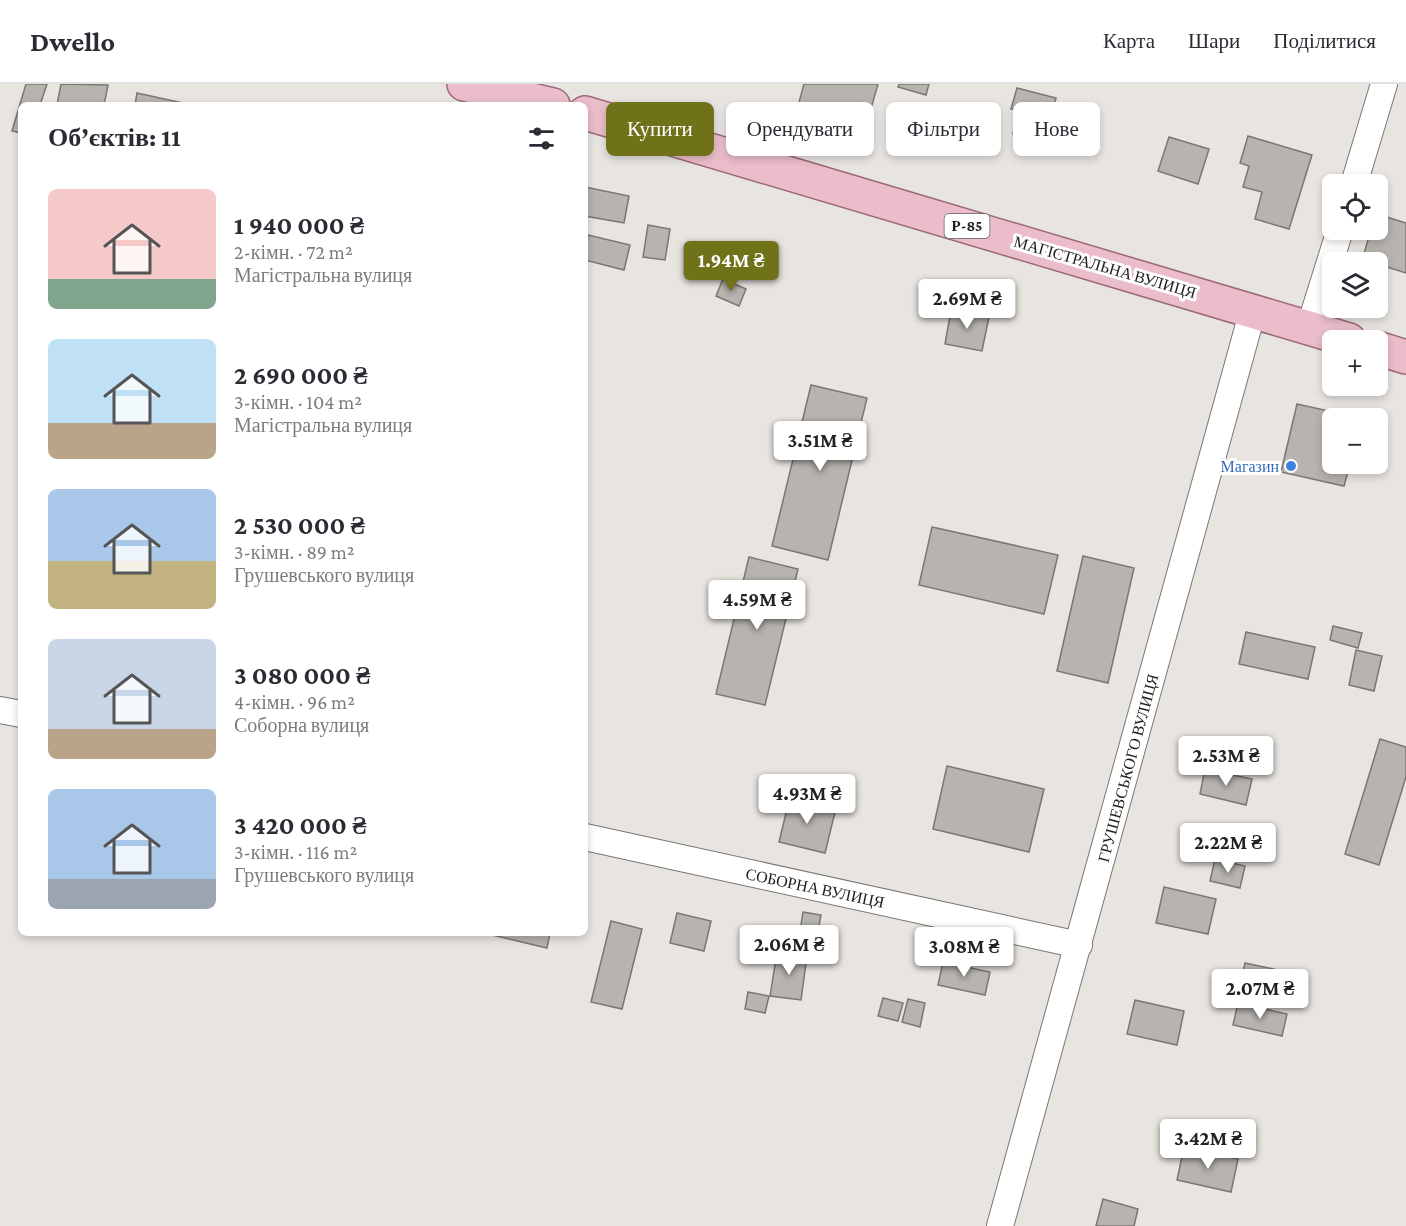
<!DOCTYPE html>
<html lang="uk">
<head>
<meta charset="utf-8">
<style>
	body { margin:0; font-family:"Crimson Pro",serif; background:#f7f7f7; color:#2b2b33; height:100vh; display:flex; flex-direction:column; font-size:22px; white-space:nowrap }
	* { box-sizing:border-box; margin:0 }
	p { font-size:20px; color:#7c7c81 }
	.icon { flex:none; width:33px; height:33px; fill:none; stroke:currentColor; stroke-width:2; stroke-linecap:round; stroke-linejoin:round }
	.map { position:relative; flex:1; overflow:hidden }
	.drawer { position:absolute; left:18px; top:18px; width:570px; height:834px; display:flex; flex-direction:column; background:#fff; border-radius:9px; box-shadow:0 3px 9px #0003 }
	.drawer>* { flex:none }
	.guide { position:absolute; left:606px; top:18px; width:570px; height:54px; display:flex; gap:12px }
	.tools { position:absolute; left:1322px; top:90px; display:grid; gap:12px }
	.tools a { display:grid; place-items:center; width:66px; height:66px; border-radius:9px; background:#fff; box-shadow:0 3px 9px #0003; font-size:30px }
	.price { position:absolute; translate:-50% -51px; padding:0 14px; border-radius:6px; background:#fff; color:#222; font-size:20px; line-height:39px; filter:drop-shadow(0 2px 3px #0008) }
	.price::after { content:''; position:absolute; left:50%; top:36px; width:18px; height:14px; margin-left:-9px; background:inherit; clip-path:polygon(0 0,100% 0,50% 100%) }
	.price.current { background:#6f7218; color:#fff }
	ul { padding:0; list-style:none }
	li { display:flex; align-items:center; gap:18px; height:150px; padding:0 30px }
	li span { display:grid; place-items:center; flex:none; width:168px; height:120px; border-radius:9px; color:#555 }
	li>.icon { margin-inline-start:auto }
	span .icon { width:72px; height:72px; fill:#fffc; stroke-width:1 }
	li b { font-size:26px }
	h2 { display:flex; justify-content:space-between; align-items:center; height:72px; padding:0 30px; font-size:26px }
	.chip { padding:0 21px; border-radius:9px; background:#fff; box-shadow:0 3px 9px #0003; font-size:21px; line-height:54px }
	.chip.current { background:#6f7218; color:#fff }
	header { display:flex; align-items:center; gap:36px; box-sizing:border-box; height:84px; padding:0 30px; background:#fff; border-bottom:2px solid #e1e1e2 }
	header strong { font-size:28px }
	nav { display:flex; gap:33px; margin-inline-start:auto; font-size:21px }
	.map>svg:first-child { display:block }
</style>
</head>
<body>
<header>
<strong>Dwello</strong>
<nav><a>Карта</a><a>Шари</a><a>Поділитися</a></nav>
</header>
<div class="map">
<svg width="1406" height="1142" viewBox="0 0 1406 1142">
	<rect width="100%" height="100%" fill="#e8e4e0"/>
	<!-- building -->
	<g fill="#b7b3af" stroke="#7a7773" stroke-width="1.5">
		<polygon points="26,0 47,0 40,21 21,21 21,49 12,47"/>
		<polygon points="61,0 108,1 104,21 57,21"/>
		<polygon points="804,0 878,0 866,42 798,22"/>
		<polygon points="899,0 929,0 926,11 898,3"/>
		<polygon points="1017,4 1056,14 1045,58 1013,50 1019,27 1011,25"/>
		<polygon points="137,9 183,19 182,21 135,21"/>
		<polygon points="1248,52 1312,71 1289,145 1255,135 1262,108 1243,103 1249,82 1240,79"/>
		<polygon points="1169,53 1209,65 1198,100 1158,87"/>
		<polygon points="585,103 629,112 624,139 585,132"/>
		<polygon points="1377,130 1406,139 1406,189 1377,180 1377,178 1362,176 1371,146 1377,146"/>
		<polygon points="648,141 670,145 665,176 643,173"/>
		<polygon points="588,151 630,161 624,186 585,176"/>
		<polygon points="723,195 746,205 739,222 716,212"/>
		<polygon points="951,226 989,233 982,267 945,260"/>
		<polygon points="811,301 867,314 828,476 772,462"/>
		<polygon points="1297,320 1360,334 1332,334 1332,380 1350,380 1344,402 1281,388"/>
		<polygon points="932,443 1058,471 1044,530 919,501"/>
		<polygon points="1083,472 1134,484 1108,599 1057,587"/>
		<polygon points="749,473 798,485 765,621 716,610"/>
		<polygon points="1333,542 1362,549 1358,564 1330,556"/>
		<polygon points="1246,548 1315,563 1308,595 1239,580"/>
		<polygon points="1356,566 1382,572 1374,607 1349,601"/>
		<polygon points="1380,655 1406,663 1406,693 1379,781 1345,770"/>
		<polygon points="947,682 1044,705 1029,768 933,745"/>
		<polygon points="1205,685 1252,695 1246,721 1200,710"/>
		<polygon points="790,713 836,724 825,769 779,758"/>
		<polygon points="1215,775 1245,782 1240,804 1210,797"/>
		<polygon points="1164,803 1216,815 1208,850 1156,839"/>
		<polygon points="803,828 821,831 816,858 799,854"/>
		<polygon points="677,829 711,837 704,867 670,859"/>
		<polygon points="611,837 642,845 622,925 591,918"/>
		<polygon points="493,849 550,849 547,864 492,851"/>
		<polygon points="777,868 807,872 801,916 770,912"/>
		<polygon points="943,878 990,888 985,911 938,901"/>
		<polygon points="1245,879 1296,890 1289,922 1238,911"/>
		<polygon points="748,908 769,912 765,929 745,925"/>
		<polygon points="883,914 903,919 898,937 878,932"/>
		<polygon points="908,915 925,919 920,943 902,938"/>
		<polygon points="1135,916 1184,927 1177,961 1127,950"/>
		<polygon points="1238,919 1287,930 1282,952 1233,941"/>
		<polygon points="1184,1063 1238,1075 1231,1108 1177,1096"/>
		<polygon points="1103,1115 1138,1125 1134,1142 1096,1142"/>
	</g>
	<g fill="none" stroke-linecap="round" stroke-linejoin="round">
		<!-- street casing -->
		<g stroke="#7a7673" stroke-width="28">
			<g id="street">
				<polyline points="1354,100 1384,0"/>
				<polyline points="1309,245 1340,146"/>
				<polyline points="0,626 21,630"/>
				<polyline points="585,753 1079,861"/>
				<polyline points="1000,1142 1253,226"/>
			</g>
		</g>
		<!-- primary casing -->
		<g stroke="#9b6976" stroke-width="36">
			<g id="primary">
				<polyline points="464,0 553,21"/>
				<polyline points="585,29 1349,256"/>
				<polyline points="1377,264 1406,273"/>
			</g>
		</g>
		<!-- street -->
		<use href="#street" stroke="#fff" stroke-width="26"/>
		<!-- primary -->
		<use href="#primary" stroke="#ebbdca" stroke-width="33"/>
	</g>
	<!-- markers -->
	<circle fill="#3f7fe0" stroke="#fff" stroke-width="2" cx="1291" cy="382" r="6"/>
	<g text-anchor="middle" dominant-baseline="central" stroke-width="6" stroke-linejoin="round" paint-order="stroke">
		<!-- shield labels -->
		<rect fill="#fff" stroke="#626260" stroke-width="1.5" x="944.5" y="130" width="45" height="24" rx="4.5"/>
		<g font-size="15" font-weight="bold" fill="#1f1e1c">
			<text x="967" y="142">Р-85</text>
		</g>
		<!-- street labels -->
		<g font-size="16" fill="#1f1e1c" stroke="#fff">
			<text transform="translate(1105 183) rotate(16)">МАГІСТРАЛЬНА ВУЛИЦЯ</text>
			<text transform="translate(1128 684) rotate(-75)">ГРУШЕВСЬКОГО ВУЛИЦЯ</text>
			<text transform="translate(815 804) rotate(12)">СОБОРНА ВУЛИЦЯ</text>
		</g>
		<!-- shop labels -->
		<g font-size="16" fill="#366cbe" stroke="#fff" text-anchor="end">
			<text x="1279" y="382">Магазин</text>
		</g>
	</g>
</svg>
<div class="tools">
<a><svg class="icon" aria-label="locate" viewBox="0 0 24 24"><circle cx="12" cy="12" r="6"/><path d="M12 2v4M12 18v4M2 12h4M18 12h4"/></svg></a>
<a><svg class="icon" aria-label="layers" viewBox="0 0 24 24"><path d="M12 4l9 5-9 5-9-5zM3 14l9 5 9-5"/></svg></a>
<a>+</a>
<a>−</a>
</div>
<b class="price current" style="left:731px;top:208px">1.94M ₴</b>
<b class="price" style="left:967px;top:246px">2.69M ₴</b>
<b class="price" style="left:820px;top:388px">3.51M ₴</b>
<b class="price" style="left:757px;top:547px">4.59M ₴</b>
<b class="price" style="left:1226px;top:703px">2.53M ₴</b>
<b class="price" style="left:807px;top:741px">4.93M ₴</b>
<b class="price" style="left:1228px;top:790px">2.22M ₴</b>
<b class="price" style="left:789px;top:892px">2.06M ₴</b>
<b class="price" style="left:964px;top:894px">3.08M ₴</b>
<b class="price" style="left:1260px;top:936px">2.07M ₴</b>
<b class="price" style="left:1208px;top:1086px">3.42M ₴</b>
<div class="guide">
<a class="chip current">Купити</a>
<a class="chip">Орендувати</a>
<a class="chip">Фільтри</a>
<a class="chip">Нове</a>
</div>
<section class="drawer">
<h2>Об’єктів: 11<svg class="icon" aria-label="filters" viewBox="0 0 24 24"><path d="M4 7h16M4 17h16"/><circle cx="9" cy="7" r="2"/><circle cx="15" cy="17" r="2"/></svg></h2>
<ul>
<li><span style="background:linear-gradient(#f6c9c9 75%,#7fa58c 0)"><svg class="icon" aria-label="home" viewBox="0 0 24 24"><path d="M3 11l9-7 9 7M6 9v11h12V9"/></svg></span><div><b>1 940 000 ₴</b><p>2-кімн. · 72 m²</p><p>Магістральна вулиця</p></div></li>
<li><span style="background:linear-gradient(#bfe0f5 70%,#b9a48a 0)"><svg class="icon" aria-label="home" viewBox="0 0 24 24"><path d="M3 11l9-7 9 7M6 9v11h12V9"/></svg></span><div><b>2 690 000 ₴</b><p>3-кімн. · 104 m²</p><p>Магістральна вулиця</p></div></li>
<li><span style="background:linear-gradient(#a9c7e8 60%,#c2b280 0)"><svg class="icon" aria-label="home" viewBox="0 0 24 24"><path d="M3 11l9-7 9 7M6 9v11h12V9"/></svg></span><div><b>2 530 000 ₴</b><p>3-кімн. · 89 m²</p><p>Грушевського вулиця</p></div></li>
<li><span style="background:linear-gradient(#c9d6e8 75%,#b9a48a 0)"><svg class="icon" aria-label="home" viewBox="0 0 24 24"><path d="M3 11l9-7 9 7M6 9v11h12V9"/></svg></span><div><b>3 080 000 ₴</b><p>4-кімн. · 96 m²</p><p>Соборна вулиця</p></div></li>
<li><span style="background:linear-gradient(#a9c7e8 75%,#9aa5b1 0)"><svg class="icon" aria-label="home" viewBox="0 0 24 24"><path d="M3 11l9-7 9 7M6 9v11h12V9"/></svg></span><div><b>3 420 000 ₴</b><p>3-кімн. · 116 m²</p><p>Грушевського вулиця</p></div></li>
</ul>
</section>
</div>
</body>
</html>
